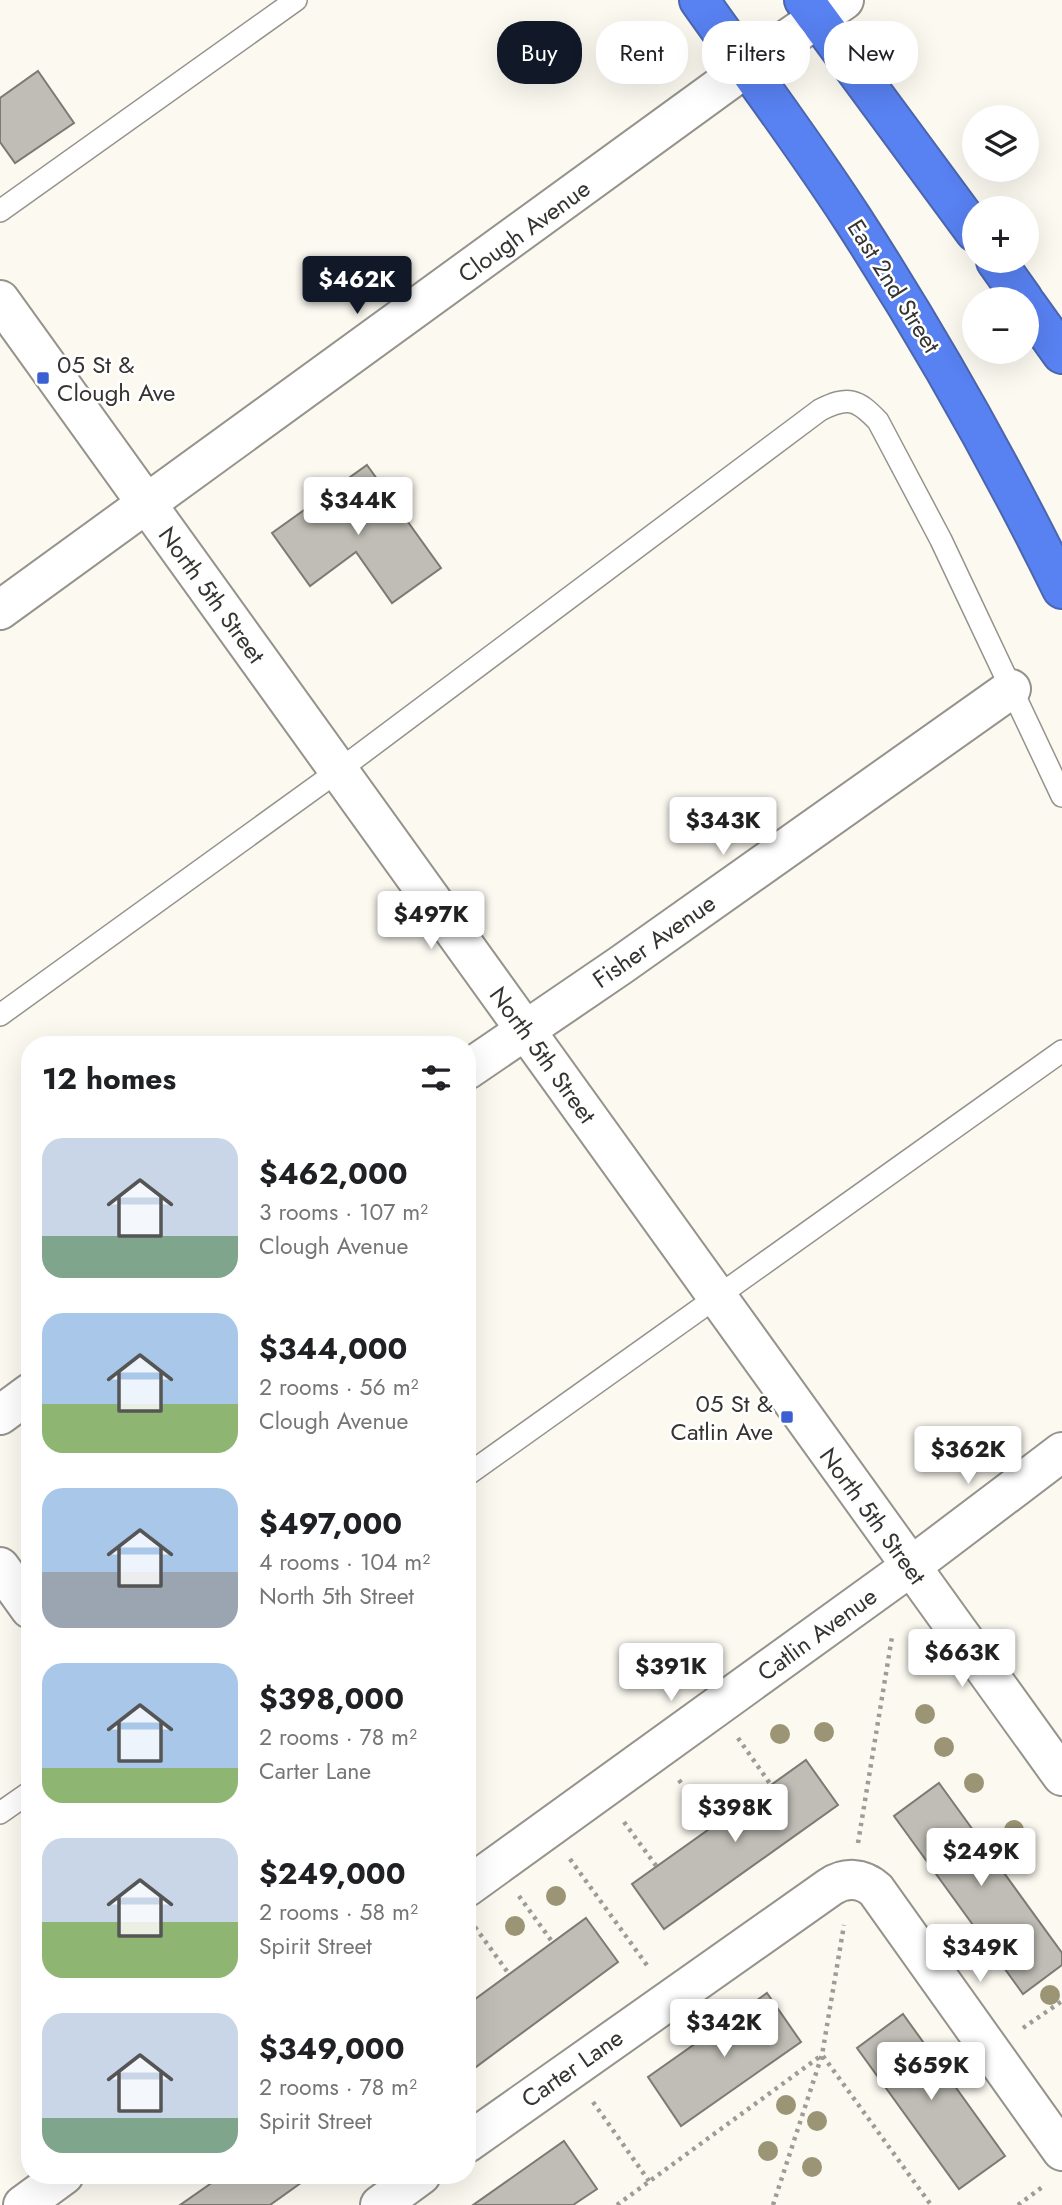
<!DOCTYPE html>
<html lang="en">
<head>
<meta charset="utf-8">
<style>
	body { margin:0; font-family:Jost,sans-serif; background:#f2f2f2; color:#202124; height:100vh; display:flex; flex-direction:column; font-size:26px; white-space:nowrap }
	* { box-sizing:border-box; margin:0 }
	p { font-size:23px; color:#757577 }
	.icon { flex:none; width:38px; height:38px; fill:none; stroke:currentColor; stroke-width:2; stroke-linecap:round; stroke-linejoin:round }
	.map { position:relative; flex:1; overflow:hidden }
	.side { position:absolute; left:21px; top:1036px; width:455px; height:1148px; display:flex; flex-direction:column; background:#fff; border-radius:28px; box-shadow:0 7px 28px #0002 }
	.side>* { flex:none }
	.hud { position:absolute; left:497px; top:21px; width:458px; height:63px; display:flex; gap:14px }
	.buttons { position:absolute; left:962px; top:105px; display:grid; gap:14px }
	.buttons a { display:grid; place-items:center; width:77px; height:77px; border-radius:50%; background:#fff; box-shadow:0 7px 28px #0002; font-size:35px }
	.price { position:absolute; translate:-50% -60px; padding:0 16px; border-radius:7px; background:#fff; color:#222; font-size:23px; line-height:46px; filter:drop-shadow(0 2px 4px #0008) }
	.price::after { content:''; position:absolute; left:50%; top:42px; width:21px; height:16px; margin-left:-10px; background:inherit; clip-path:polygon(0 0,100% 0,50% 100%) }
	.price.active { background:#111827; color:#fff }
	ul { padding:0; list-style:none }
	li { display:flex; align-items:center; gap:21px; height:175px; padding:0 21px }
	li span { display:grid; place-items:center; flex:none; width:196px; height:140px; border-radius:21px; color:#555 }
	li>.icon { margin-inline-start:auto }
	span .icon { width:84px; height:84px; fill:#fffc; stroke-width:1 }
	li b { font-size:30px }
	h2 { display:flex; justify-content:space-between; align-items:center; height:84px; padding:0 21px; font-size:30px }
	.pill { padding:0 24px; border-radius:28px; background:#fff; box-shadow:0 7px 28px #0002; font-size:24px; line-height:63px }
	.pill.active { background:#111827; color:#fff }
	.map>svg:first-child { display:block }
</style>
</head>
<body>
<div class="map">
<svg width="1062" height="2205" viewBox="0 0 1062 2205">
	<rect width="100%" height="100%" fill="#fbf9f0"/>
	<!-- building -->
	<g fill="#bfbdb5" stroke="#7c7a73" stroke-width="2">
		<polygon points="38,71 74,123 15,163 0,142 0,98"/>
		<polygon points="367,465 441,568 392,603 356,552 310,586 272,533"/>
		<polygon points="806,1760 838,1805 664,1929 632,1884"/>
		<polygon points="939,1783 1062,1953 1062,1965 1023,1994 894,1816"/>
		<polygon points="586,1918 618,1962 476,2067 467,2054 467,2005"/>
		<polygon points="767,1993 801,2042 681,2126 648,2077"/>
		<polygon points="903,2014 1005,2156 959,2189 857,2048"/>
		<polygon points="564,2141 597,2189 573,2205 473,2205"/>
		<polygon points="223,2175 312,2175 270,2205 180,2205"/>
	</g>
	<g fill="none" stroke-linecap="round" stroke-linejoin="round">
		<!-- lane casing -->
		<g stroke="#95938b" stroke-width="24">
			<g id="lane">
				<polyline points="0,211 296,0"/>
				<path d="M0,1015l338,-244 482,-361c28,-14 37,-11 58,11l63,119 121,256"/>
				<polyline points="467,1475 1062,1051"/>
				<polyline points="0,1813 30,1792"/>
			</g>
		</g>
		<!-- street casing -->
		<g stroke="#95938b" stroke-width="42">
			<g id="street">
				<polyline points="0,300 1062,1776"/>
				<polyline points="0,610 747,67 844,0"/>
				<polyline points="467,1070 621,965 1011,689"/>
				<polyline points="0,1415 30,1393"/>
				<polyline points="0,1567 30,1609"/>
				<polyline points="467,1887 910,1567 1062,1452"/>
				<path d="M467,2143l363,-256c15,-10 32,-10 46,3l186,261"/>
				<polyline points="23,2205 64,2175"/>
				<polyline points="380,2205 421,2175"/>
			</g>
		</g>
		<!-- highway casing -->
		<g stroke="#4c66ae" stroke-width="42">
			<g id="highway">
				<path d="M699,0c51,72 105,144 153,218 77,119 147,243 210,371"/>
				<polyline points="804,0 975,232"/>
				<polyline points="996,261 1023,299"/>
				<polyline points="1027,305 1062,354"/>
			</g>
		</g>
		<!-- path -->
		<g stroke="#9e9c96" stroke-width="4.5" stroke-dasharray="3.5 5" stroke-linecap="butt">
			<polyline points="738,1738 771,1785"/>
			<polyline points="679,1780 713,1827"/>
			<polyline points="624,1822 657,1867"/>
			<polyline points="858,1843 892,1637"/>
			<polyline points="570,1859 649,1968"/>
			<polyline points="519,1896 553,1943"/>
			<polyline points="475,1927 509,1974"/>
			<polyline points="1023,2028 1062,2001"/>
			<polyline points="823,2056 931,2205"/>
			<polyline points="593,2102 649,2181"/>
			<polyline points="617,2205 822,2055"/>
			<polyline points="773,2205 822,2055 844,1925"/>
			<polyline points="1018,2205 1045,2185"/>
		</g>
		<!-- lane -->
		<use href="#lane" stroke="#fff" stroke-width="21"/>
		<!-- street -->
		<use href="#street" stroke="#fff" stroke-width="38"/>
		<!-- highway -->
		<use href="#highway" stroke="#5881f1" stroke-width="38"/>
	</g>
	<!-- trees -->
	<g fill="#9b9575">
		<circle cx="925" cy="1714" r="10"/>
		<circle cx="824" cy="1732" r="10"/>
		<circle cx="780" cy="1734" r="10"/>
		<circle cx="944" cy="1747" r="10"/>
		<circle cx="974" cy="1783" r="10"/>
		<circle cx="1014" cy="1830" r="10"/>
		<circle cx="556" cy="1896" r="10"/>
		<circle cx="515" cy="1926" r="10"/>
		<circle cx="1050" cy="1995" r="10"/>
		<circle cx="786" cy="2105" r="10"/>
		<circle cx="817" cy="2121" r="10"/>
		<circle cx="768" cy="2151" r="10"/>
		<circle cx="812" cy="2167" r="10"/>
	</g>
	<!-- markers -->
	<g fill="#3a60d1" stroke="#fff" stroke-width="2.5">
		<rect x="36" y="371" width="14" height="14" rx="3.5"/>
		<rect x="780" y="1410" width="14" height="14" rx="3.5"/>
	</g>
	<g text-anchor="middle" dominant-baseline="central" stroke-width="5" stroke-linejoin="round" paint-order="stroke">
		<!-- street labels -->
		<g font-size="24" fill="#353431" stroke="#fff">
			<text transform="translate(524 231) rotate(-36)">Clough Avenue</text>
			<text transform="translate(894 286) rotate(58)">East 2nd Street</text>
			<text transform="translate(212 595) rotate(54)">North 5th Street</text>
			<text transform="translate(654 941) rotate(-35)">Fisher Avenue</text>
			<text transform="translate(543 1055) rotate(54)">North 5th Street</text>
			<text transform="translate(873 1516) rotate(54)">North 5th Street</text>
			<text transform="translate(817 1634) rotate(-36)">Catlin Avenue</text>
			<text transform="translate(572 2068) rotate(-35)">Carter Lane</text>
		</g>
		<!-- poi labels -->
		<g font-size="24" fill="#353431" stroke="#fff" text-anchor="start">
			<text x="57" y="364">05 St &amp;<tspan x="57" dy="28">Clough Ave</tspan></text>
			<text x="773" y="1403" text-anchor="end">05 St &amp;<tspan x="773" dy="28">Catlin Ave</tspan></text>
		</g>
	</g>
</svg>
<div class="buttons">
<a><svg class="icon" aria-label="layers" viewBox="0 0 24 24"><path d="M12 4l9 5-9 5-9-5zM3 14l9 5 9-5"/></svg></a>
<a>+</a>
<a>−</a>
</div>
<b class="price active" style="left:357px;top:316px">$462K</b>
<b class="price" style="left:358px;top:537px">$344K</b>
<b class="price" style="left:723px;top:857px">$343K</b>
<b class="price" style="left:431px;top:951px">$497K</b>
<b class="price" style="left:968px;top:1486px">$362K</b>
<b class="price" style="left:962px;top:1689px">$663K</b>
<b class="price" style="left:671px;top:1703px">$391K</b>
<b class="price" style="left:735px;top:1844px">$398K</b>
<b class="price" style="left:981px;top:1888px">$249K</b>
<b class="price" style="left:980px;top:1984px">$349K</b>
<b class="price" style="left:724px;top:2059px">$342K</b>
<b class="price" style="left:931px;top:2102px">$659K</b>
<div class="hud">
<a class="pill active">Buy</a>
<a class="pill">Rent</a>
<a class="pill">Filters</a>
<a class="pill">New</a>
</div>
<section class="side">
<h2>12 homes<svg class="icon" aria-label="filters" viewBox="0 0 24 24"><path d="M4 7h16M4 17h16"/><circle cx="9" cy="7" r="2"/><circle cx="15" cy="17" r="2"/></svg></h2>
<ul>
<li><span style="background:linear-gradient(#c9d6e8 70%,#7fa58c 0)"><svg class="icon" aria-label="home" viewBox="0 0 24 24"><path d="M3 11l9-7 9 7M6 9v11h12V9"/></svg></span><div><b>$462,000</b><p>3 rooms · 107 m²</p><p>Clough Avenue</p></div></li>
<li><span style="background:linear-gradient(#a9c7e8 65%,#8fb573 0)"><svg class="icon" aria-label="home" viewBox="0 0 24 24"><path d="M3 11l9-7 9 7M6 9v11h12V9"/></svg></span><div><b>$344,000</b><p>2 rooms · 56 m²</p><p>Clough Avenue</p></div></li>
<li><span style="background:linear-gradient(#a9c7e8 60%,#9aa5b1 0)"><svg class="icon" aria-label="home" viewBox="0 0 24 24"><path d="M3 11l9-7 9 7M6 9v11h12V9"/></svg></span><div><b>$497,000</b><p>4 rooms · 104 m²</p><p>North 5th Street</p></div></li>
<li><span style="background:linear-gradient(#a9c7e8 75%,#8fb573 0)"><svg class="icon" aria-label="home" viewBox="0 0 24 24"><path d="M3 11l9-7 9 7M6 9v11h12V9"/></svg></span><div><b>$398,000</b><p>2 rooms · 78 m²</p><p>Carter Lane</p></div></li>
<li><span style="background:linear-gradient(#c9d6e8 60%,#8fb573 0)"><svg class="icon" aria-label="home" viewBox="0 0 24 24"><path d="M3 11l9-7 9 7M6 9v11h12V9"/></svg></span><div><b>$249,000</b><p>2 rooms · 58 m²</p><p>Spirit Street</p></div></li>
<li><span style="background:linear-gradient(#c9d6e8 75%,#7fa58c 0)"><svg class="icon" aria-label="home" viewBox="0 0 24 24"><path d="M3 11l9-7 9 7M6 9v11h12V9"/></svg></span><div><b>$349,000</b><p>2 rooms · 78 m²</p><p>Spirit Street</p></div></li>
</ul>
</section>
</div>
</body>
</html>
